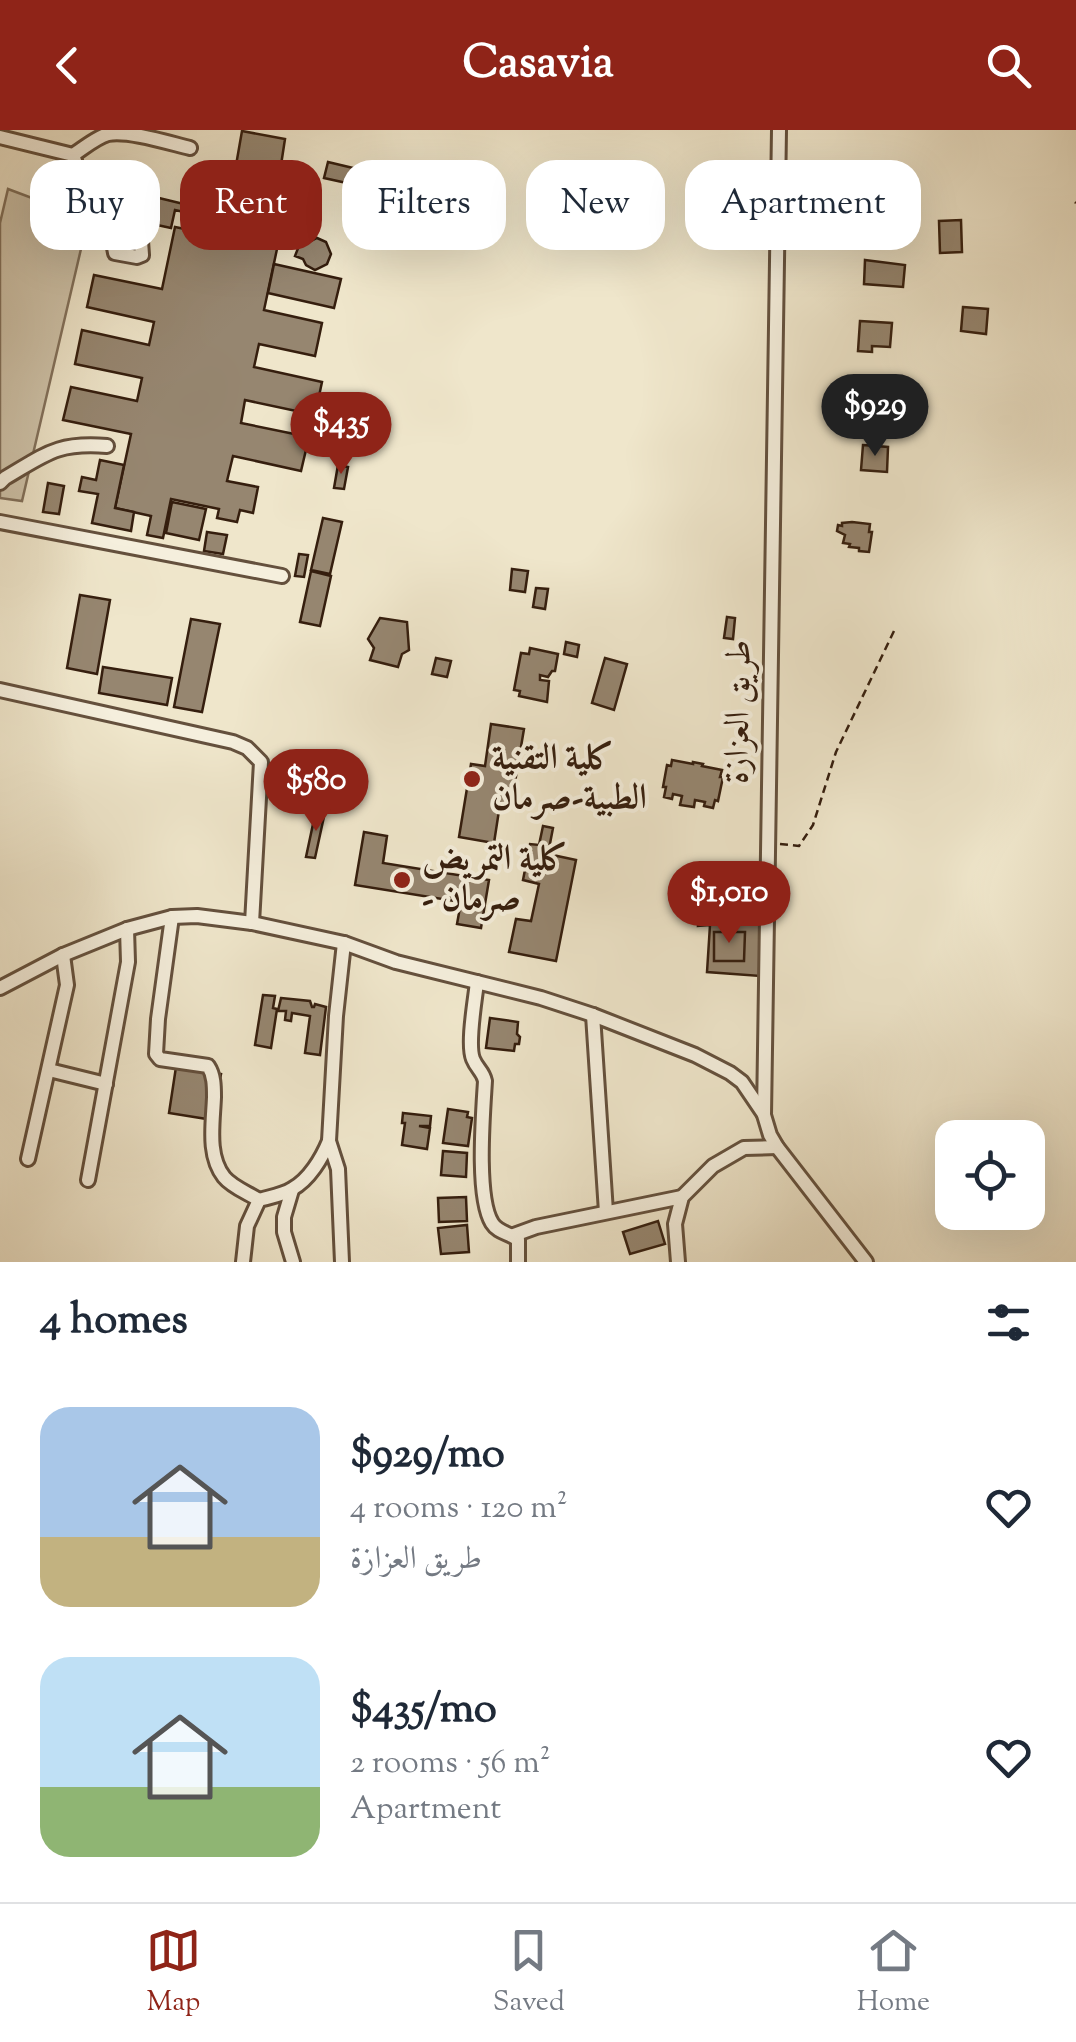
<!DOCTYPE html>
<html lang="en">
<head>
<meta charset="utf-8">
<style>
	body { margin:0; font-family:"Sorts Mill Goudy",Amiri,serif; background:#f2f2f3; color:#1f2937; height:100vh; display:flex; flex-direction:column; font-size:38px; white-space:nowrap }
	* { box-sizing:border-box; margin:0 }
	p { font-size:32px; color:#747a83 }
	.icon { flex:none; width:55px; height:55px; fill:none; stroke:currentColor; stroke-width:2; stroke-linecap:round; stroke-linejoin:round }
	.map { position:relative; height:1132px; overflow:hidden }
	.panel { display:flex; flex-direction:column; background:#fff; flex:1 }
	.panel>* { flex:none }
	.banner { position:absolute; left:30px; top:30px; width:1018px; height:90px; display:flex; gap:20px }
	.buttons { position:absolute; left:935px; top:990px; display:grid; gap:20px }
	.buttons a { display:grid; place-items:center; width:110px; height:110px; border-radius:20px; background:#fff; box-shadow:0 10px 40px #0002; font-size:50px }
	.price { position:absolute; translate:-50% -85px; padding:0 22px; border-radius:35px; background:#8f2418; color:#fff; font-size:32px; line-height:65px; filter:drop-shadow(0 2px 5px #0008) }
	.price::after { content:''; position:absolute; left:50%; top:60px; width:30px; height:22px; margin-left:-15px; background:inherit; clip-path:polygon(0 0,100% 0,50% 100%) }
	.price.on { background:#222; color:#fff }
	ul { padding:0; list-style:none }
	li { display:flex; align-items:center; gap:30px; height:250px; padding:0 40px }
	li span { display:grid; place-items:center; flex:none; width:280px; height:200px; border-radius:30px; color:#555 }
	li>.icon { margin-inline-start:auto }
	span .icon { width:120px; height:120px; fill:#fffc; stroke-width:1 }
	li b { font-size:42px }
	h2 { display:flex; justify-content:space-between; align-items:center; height:120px; padding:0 40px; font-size:42px }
	.pill { padding:0 35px; border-radius:30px; background:#fff; box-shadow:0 10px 40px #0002; font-size:35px; line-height:90px }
	.pill.on { background:#8f2418; color:#fff }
	header { display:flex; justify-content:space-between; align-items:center; height:130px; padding:0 40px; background:#8f2418; color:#fff; font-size:45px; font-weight:700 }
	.dock { display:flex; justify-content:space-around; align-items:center; height:140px; border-top:2px solid #e0e1e3; background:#fff; font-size:28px; color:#747a83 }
	.dock a { display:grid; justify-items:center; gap:5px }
	.dock .on { color:#8f2418 }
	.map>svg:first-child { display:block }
</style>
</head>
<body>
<header><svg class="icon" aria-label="back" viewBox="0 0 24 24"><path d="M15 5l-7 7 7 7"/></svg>Casavia<svg class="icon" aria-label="search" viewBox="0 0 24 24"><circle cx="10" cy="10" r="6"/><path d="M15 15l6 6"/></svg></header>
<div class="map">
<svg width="1076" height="1132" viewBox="0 0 1076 1132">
	<rect width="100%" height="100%" fill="#efe6cb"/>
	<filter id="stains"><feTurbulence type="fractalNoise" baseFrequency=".002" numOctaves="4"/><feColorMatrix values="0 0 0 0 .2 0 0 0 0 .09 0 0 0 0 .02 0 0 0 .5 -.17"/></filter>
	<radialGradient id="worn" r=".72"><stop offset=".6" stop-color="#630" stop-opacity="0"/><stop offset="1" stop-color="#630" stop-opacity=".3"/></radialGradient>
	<!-- green -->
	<polygon fill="#cfc4ab" stroke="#82715c" stroke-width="2.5" points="8,59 88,89 22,371 0,368 0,93"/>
	<!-- building -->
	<g fill="#968670" stroke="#351e0e" stroke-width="2.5">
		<polygon points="242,1 285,9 281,35 265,33 254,45 235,41"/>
		<polygon points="328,32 395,48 392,63 324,48"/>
		<polygon points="709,41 722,43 719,65 706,63"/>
		<polygon points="126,60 196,77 198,69 272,85 265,116 277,119 264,180 322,193 315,226 259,214 254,237 322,252 315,285 245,270 241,293 309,307 301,341 233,326 227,351 258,357 253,383 240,380 237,392 217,388 219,379 171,369 163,408 147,405 151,386 115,378 131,304 63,290 71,257 137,271 142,248 75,234 82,200 149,215 154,192 87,177 94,145 162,159 175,97 190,100 193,84 175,80 171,98 120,87"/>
		<polygon points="825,82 850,83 848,118 823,117"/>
		<polygon points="961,90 962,122 940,123 939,91"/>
		<polygon points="302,108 311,111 317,108 326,112 331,124 327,134 315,140 306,135 303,129 295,126"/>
		<polygon points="865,130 905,135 903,157 864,154"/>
		<polygon points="274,134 341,149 334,178 268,163"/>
		<polygon points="963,177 988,179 986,204 961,201"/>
		<polygon points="860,191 892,193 890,217 872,216 872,222 858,221"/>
		<polygon points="863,315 888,317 887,342 861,340"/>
		<polygon points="100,330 124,335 115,378 134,382 131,401 92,393 98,364 79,361 82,347 96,350"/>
		<polygon points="338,335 348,337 344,359 334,358"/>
		<polygon points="48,353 64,356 59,384 43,382"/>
		<polygon points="172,372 206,379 199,410 166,403"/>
		<polygon points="323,388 342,392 330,444 311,440"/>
		<polygon points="852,392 870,394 869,402 872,402 869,422 859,421 859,418 849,417 850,414 843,413 845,405 837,401 838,395 842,396 842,393"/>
		<polygon points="207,402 227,405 223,424 204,421"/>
		<polygon points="299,424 308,425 304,447 295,446"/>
		<polygon points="512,439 528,441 525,462 510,460"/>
		<polygon points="311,441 331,446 320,496 300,492"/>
		<polygon points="536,458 548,459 545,479 533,477"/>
		<polygon points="80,465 110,470 97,544 67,538"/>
		<polygon points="727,487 735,488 733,509 724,508"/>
		<polygon points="380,488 407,492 409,520 402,524 398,537 370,530 374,518 368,509"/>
		<polygon points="191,489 220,494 202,582 174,577"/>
		<polygon points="566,512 579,515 577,527 564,524"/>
		<polygon points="530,518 558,524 555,541 552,541 548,547 540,545 540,550 549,551 547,572 519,566 520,561 514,560 521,523 529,524"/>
		<polygon points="436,528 451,531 447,547 432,544"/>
		<polygon points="605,528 627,534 614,580 592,573"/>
		<polygon points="103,537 172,548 167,575 99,563"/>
		<polygon points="491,594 524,599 511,676 500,674 494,713 459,707 471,634 485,636"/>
		<polygon points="672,630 693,634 693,632 703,634 702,636 722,640 720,647 723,647 718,671 715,670 713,678 704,676 705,672 695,670 694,677 680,675 682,666 673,664 672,669 664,667 666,657 663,657 667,635 671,636"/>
		<polygon points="298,633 305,634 314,640 312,652 292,649 294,639 298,640"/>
		<polygon points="316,680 325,682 315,728 306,727"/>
		<polygon points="543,696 553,698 548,724 576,730 556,831 509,822 516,789 531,791 539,754 523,750 530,714 539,715"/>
		<polygon points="364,702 387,706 383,733 489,750 481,798 457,794 461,772 355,755"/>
		<polygon points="700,770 760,774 760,846 707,842 710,795 698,796"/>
		<polygon points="714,802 745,802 744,831 714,831"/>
		<polygon points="263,865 275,866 273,878 277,879 271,918 255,915"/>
		<polygon points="281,868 310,871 312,877 314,877 315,874 326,877 320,925 305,923 310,886 292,883 291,891 285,890 286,881 278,881"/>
		<polygon points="490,888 518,892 517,904 520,907 519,914 515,914 514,921 486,918"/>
		<polygon points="176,937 221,944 213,990 169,983"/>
		<polygon points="448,979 468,982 467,987 472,988 468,1016 443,1013"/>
		<polygon points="403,983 431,986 430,996 419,996 430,998 427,1019 402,1015 405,993 402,993"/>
		<polygon points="443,1021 467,1023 466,1047 441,1045"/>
		<polygon points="466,1067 467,1091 439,1092 438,1068"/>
		<polygon points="658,1091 665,1114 630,1124 623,1102"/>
		<polygon points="467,1095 469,1122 441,1124 438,1098"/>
	</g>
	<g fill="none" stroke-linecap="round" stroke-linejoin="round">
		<!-- minor casing -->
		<g stroke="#64503d" stroke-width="18">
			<g id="minor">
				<polyline points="779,0 764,985 770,1005 777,1017 866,1132"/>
				<path d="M0,7l73,18c11,-7 22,-17 35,-21 20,-4 61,9 82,14"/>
				<polyline points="73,25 85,61 112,107 115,123 137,127 142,125 141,111 112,107"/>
				<path d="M0,353l5,-5c41,-24 52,-36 102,-32"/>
				<polyline points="0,392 282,446"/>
				<polyline points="0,560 233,612 247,618 261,632 252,793"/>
				<path d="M172,787l-14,102 -2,35 4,5 48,7c6,9 6,20 6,31 -1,27 -7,58 10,80 8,10 24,16 35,23"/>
				<path d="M477,852c-2,19 -10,62 -4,77 4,10 10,12 12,22 -2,33 -9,116 7,142 6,10 18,10 26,17v22"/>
				<polyline points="0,858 63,825 127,799 172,787 197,786 252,793 344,813 396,832 541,868 593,885 695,925 730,943 742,952 763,983"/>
				<polyline points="593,885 606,1082"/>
				<polyline points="49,940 106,954"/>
				<polyline points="329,1011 338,1039 342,1132"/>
				<polyline points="28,1029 67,855 63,825"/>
				<polyline points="88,1050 128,832 127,799"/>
				<polyline points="292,1060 284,1087 284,1102 293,1132"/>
				<polyline points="514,1105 536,1097 682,1067"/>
				<path d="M243,1132l4,-36 12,-26c10,-3 24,-5 33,-11 17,-9 30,-31 37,-48l7,-125 8,-73"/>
				<polyline points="678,1132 675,1094 682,1067 713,1036 744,1018 777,1017"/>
			</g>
		</g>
		<!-- path -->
		<g stroke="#351e0e" stroke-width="2.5" stroke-dasharray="8 5" stroke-linecap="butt">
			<polyline points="1075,72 1076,73"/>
			<polyline points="780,714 799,716 813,695 836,622 894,501"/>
		</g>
		<!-- minor -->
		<use href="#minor" stroke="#f5efdd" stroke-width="12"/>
	</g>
	<!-- markers -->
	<g fill="#8f2418" stroke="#f5efdd" stroke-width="4">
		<circle cx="472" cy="649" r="10"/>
		<circle cx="402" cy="750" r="10"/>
	</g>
	<g text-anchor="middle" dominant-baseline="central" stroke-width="8" stroke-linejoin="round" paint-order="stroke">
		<!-- street labels -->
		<g font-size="35" fill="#351e0e" stroke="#f5efdd">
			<text transform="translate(740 582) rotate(-89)">طريق العزازة</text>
		</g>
		<!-- poi labels -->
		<g font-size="35" font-weight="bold" fill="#351e0e" stroke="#f5efdd" text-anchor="start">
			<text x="492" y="629">كلية التقنية<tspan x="492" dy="40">الطبية-صرمان</tspan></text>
			<text x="422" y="730">كلية التمريض<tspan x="422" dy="40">- صرمان</tspan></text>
		</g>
	</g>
	<rect width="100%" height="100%" filter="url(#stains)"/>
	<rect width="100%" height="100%" fill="url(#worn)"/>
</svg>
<div class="buttons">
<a><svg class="icon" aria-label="locate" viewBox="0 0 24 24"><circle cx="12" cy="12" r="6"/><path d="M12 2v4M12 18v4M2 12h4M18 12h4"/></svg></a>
</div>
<b class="price on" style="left:875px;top:329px">$929</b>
<b class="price" style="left:341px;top:347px">$435</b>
<b class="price" style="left:316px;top:704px">$580</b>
<b class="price" style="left:729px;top:816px">$1,010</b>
<div class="banner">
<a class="pill">Buy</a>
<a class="pill on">Rent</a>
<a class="pill">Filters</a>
<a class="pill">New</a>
<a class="pill">Apartment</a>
</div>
</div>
<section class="panel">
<h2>4 homes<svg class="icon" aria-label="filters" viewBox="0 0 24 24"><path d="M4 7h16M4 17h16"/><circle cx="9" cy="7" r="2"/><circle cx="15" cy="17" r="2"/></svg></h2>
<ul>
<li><span style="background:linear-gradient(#a9c7e8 65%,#c2b280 0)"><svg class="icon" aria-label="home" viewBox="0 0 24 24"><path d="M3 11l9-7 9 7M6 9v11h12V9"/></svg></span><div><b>$929/mo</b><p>4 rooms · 120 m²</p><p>طريق العزازة</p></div><svg class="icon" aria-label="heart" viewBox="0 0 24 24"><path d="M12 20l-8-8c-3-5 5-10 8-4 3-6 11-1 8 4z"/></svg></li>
<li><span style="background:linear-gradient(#bfe0f5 65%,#8fb573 0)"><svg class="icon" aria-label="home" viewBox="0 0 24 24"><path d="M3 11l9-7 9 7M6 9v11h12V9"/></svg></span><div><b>$435/mo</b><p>2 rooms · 56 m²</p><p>Apartment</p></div><svg class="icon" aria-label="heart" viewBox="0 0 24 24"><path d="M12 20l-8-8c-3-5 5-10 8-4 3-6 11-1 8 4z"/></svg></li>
</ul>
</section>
<nav class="dock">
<a class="on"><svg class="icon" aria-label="map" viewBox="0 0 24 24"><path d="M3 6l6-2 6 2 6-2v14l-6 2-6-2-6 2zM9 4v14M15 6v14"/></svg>Map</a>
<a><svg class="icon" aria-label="saved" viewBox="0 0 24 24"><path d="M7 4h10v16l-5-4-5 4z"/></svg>Saved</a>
<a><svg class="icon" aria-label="home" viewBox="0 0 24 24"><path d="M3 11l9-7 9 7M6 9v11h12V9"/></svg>Home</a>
</nav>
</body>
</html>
